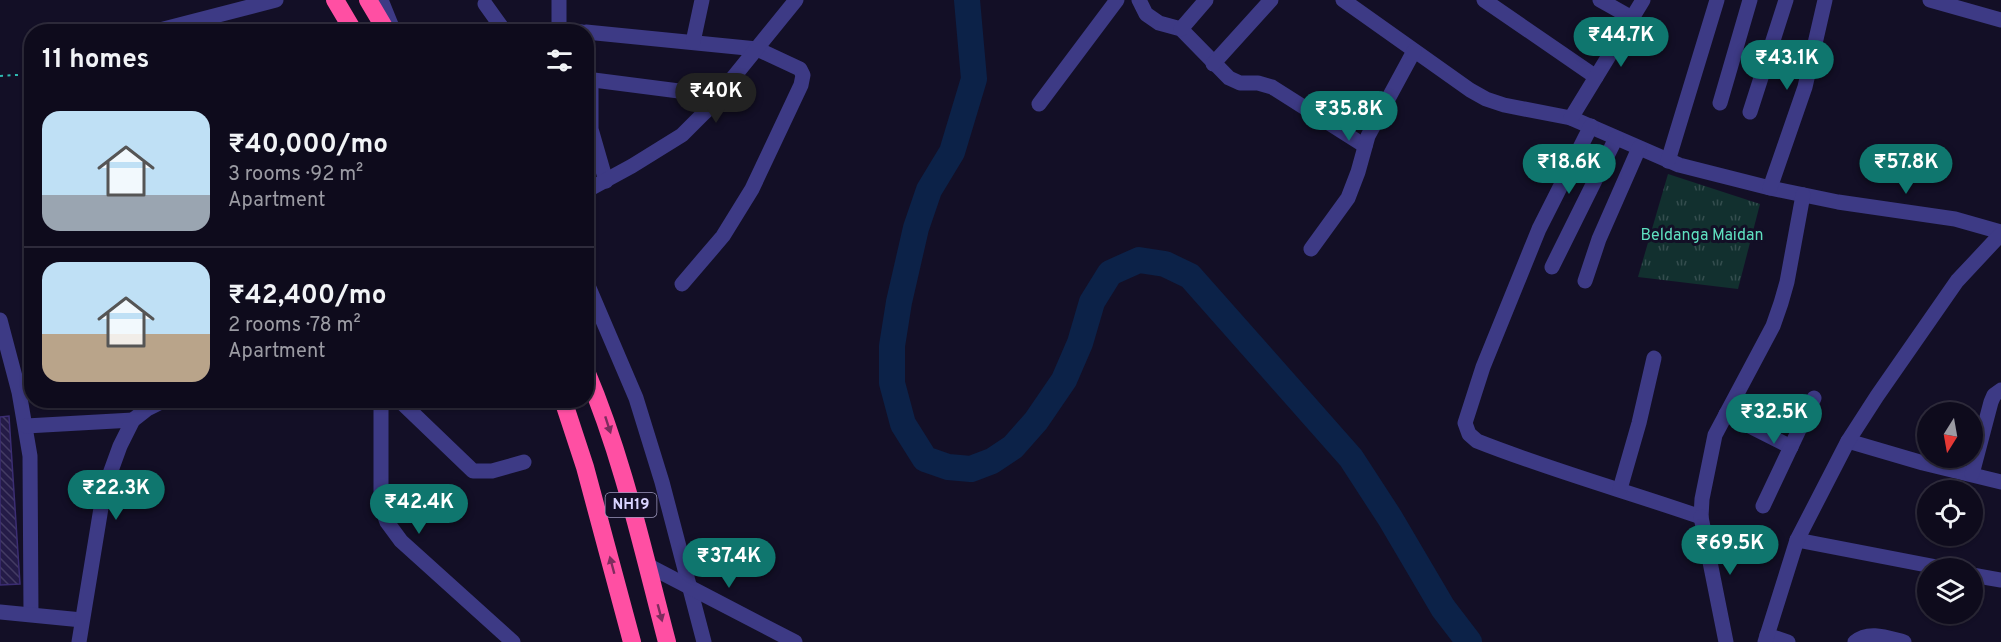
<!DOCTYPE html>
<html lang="en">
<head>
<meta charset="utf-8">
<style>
	body { margin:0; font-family:Overpass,sans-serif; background:#171425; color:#f1f3f6; height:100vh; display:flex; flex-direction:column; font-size:22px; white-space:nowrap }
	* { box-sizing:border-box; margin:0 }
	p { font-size:20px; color:#9b9ba3 }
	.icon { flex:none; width:33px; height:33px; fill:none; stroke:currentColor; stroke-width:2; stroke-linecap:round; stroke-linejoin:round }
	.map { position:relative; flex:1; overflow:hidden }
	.drawer { position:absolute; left:24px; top:24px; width:570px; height:384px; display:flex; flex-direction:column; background:#0e0b1c; border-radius:24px; box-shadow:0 2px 4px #0004,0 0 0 2px #2e2b3b }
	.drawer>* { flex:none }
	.needle { width:39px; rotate:191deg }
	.buttons { position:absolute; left:1917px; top:402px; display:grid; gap:12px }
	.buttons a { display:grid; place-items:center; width:66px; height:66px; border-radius:50%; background:#0e0b1c; box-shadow:0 2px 4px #0004,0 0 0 2px #2e2b3b; font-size:30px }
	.price { position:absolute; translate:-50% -51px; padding:0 14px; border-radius:21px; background:#0f766e; color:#fff; font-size:20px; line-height:39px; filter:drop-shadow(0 2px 3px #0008) }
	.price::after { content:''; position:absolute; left:50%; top:36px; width:18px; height:14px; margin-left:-9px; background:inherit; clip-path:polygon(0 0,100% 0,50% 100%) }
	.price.current { background:#222; color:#fff }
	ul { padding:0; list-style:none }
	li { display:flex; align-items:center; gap:18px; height:150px; padding:0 18px }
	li+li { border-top:2px solid #2e2b3b }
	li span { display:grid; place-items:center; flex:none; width:168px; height:120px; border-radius:18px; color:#555 }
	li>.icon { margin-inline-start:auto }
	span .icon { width:72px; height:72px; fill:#fffc; stroke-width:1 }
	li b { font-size:26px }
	h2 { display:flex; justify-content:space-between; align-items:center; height:72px; padding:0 18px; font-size:26px }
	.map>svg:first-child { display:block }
</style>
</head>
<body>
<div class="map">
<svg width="2001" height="642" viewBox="0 0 2001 642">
	<defs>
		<pattern id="park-tufts" width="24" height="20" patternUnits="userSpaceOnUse" patternTransform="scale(1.5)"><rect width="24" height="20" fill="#12302f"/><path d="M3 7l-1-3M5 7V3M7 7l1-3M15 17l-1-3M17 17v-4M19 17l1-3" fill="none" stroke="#344d4e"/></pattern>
		<pattern id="building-back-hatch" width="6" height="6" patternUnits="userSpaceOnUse" patternTransform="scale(1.5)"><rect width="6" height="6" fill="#241b47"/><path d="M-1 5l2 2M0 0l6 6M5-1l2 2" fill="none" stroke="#433b63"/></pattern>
	</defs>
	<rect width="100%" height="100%" fill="#130f26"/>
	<!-- park -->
	<polygon fill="url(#park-tufts)" points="1668,174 1760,204 1738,289 1638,277"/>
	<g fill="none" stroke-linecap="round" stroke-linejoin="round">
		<!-- river -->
		<polyline stroke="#0c2248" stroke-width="26" points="967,0 974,79 952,152 929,190 916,228 899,302 892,346 892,383 903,424 925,459 948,467 971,469 992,461 1013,447 1036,421 1064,380 1080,343 1092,302 1110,273 1139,260 1165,264 1190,276 1351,458 1390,518 1443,608 1469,642"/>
	</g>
	<!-- building -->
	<polygon fill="url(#building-back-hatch)" stroke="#3b2d73" stroke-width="1.5" points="9,416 20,584 0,585 0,417"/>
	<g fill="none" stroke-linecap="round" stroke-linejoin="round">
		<!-- path -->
		<polyline stroke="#2fb8b0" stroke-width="2" stroke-dasharray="3 4.5" stroke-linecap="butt" points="0,76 32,74"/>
		<!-- minor -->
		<g stroke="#3d3a85" stroke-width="15">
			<polyline points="381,0 394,32"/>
			<polyline points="1139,0 1146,14 1159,23 1181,29 1229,78 1240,83 1258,83 1272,87 1365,146"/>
			<polyline points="1343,0 1470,90 1486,99 1504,105 1571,118 1679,165 1770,188 1838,202 1955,219 2001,232"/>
			<polyline points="1484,0 1596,77"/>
			<polyline points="1600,0 1632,18"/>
			<polyline points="1930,0 2001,20"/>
			<polyline points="485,4 505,32"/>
			<polyline points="1181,29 1206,0"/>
			<polyline points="559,30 582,32"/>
			<polyline points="152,32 276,0"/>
			<polyline points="559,32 559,0"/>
			<polyline points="586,32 757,49 800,69 803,75 801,85 752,189 723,236 682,284"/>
			<polyline points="693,42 702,0"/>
			<polyline points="1213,64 1271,0"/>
			<polyline points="586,79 679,91 692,95 706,111"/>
			<polyline points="591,80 591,129 606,181"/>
			<polyline points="1720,103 1750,0"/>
			<polyline points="1039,104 1117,0"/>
			<polyline points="1750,112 1786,0"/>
			<polyline points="1571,118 1643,0"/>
			<path d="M1591,126l-52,103 -56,138 -18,56 4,11 8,7c73,29 149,50 224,76l1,-18 13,-64 58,-109 8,-23 6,-21 16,-87"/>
			<polyline points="1668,161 1717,0"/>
			<polyline points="1770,188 1805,87 1825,0"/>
			<polyline points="586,191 632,166 682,135 706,111 796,0"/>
			<polyline points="1311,249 1348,198 1358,172 1368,136 1414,51"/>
			<polyline points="1552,267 1616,138"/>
			<polyline points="586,281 636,398 662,482 704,642"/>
			<polyline points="1585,281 1599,239 1639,148"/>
			<polyline points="0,320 19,392 30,456 31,614"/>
			<polyline points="381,400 381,506 387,522 401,541 513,642"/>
			<polyline points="399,400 473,471 492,471 524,462"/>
			<polyline points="1726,414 1791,447"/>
			<polyline points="26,426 133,420"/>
			<polyline points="1848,441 1923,463 2001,482"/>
			<polyline points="1972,474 1991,402 1994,395 2001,390"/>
			<polyline points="1620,489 1639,423 1654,358"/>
			<polyline points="1763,506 1814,398"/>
			<polyline points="1701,517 1726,642"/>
			<polyline points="1797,540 1942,568"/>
			<polyline points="647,565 795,642"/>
			<polyline points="1972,575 2001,580"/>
			<polyline points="0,612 82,620"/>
			<polyline points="1767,635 1788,642"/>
			<polyline points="79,642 101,508 108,479 120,446 133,420 147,409 165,400"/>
			<polyline points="1765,642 1797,540 1848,441 1877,396 1957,281 2001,234"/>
			<path d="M1855,642c14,-12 33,-4 49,0"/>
		</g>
		<!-- highway -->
		<g stroke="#ff4fa3" stroke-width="18">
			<polyline points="335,0 354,32"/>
			<polyline points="368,0 387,32"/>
			<path d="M586,371c37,87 57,180 81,271"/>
			<polyline points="563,400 585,467 632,642"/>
		</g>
	</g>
	<!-- one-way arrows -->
	<defs><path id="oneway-solid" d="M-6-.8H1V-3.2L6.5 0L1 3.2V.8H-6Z" transform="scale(1.5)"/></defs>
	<g fill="#7d2c5e">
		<use href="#oneway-solid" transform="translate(608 425) rotate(72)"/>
		<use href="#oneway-solid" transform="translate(612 565) rotate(-105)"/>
		<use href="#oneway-solid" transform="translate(660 613) rotate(75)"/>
	</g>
	<g text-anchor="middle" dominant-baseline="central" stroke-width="6" stroke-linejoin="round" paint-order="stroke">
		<!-- shield labels -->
		<rect fill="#130f26" stroke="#9e99be" stroke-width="1.5" x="605.5" y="493" width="51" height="24" rx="4.5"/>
		<g font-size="15" font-weight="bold" fill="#d9d4ff">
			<text x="631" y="505">NH19</text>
		</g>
		<!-- park labels -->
		<g font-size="16" fill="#5fe0c0" stroke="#130f26">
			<text x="1702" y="236">Beldanga Maidan</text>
		</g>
	</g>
</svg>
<div class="buttons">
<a><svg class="needle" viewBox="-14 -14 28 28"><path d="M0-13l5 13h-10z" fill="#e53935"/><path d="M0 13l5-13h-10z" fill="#9b9ba3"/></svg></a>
<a><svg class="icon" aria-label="locate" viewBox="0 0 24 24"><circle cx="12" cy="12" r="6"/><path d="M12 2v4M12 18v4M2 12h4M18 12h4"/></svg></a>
<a><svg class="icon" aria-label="layers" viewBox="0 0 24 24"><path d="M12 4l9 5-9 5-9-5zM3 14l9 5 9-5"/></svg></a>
</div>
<b class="price" style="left:1621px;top:68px">₹44.7K</b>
<b class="price" style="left:1787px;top:91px">₹43.1K</b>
<b class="price current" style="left:716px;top:124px">₹40K</b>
<b class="price" style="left:1349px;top:142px">₹35.8K</b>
<b class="price" style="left:1569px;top:195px">₹18.6K</b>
<b class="price" style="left:1906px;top:195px">₹57.8K</b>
<b class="price" style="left:1774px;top:445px">₹32.5K</b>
<b class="price" style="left:116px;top:521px">₹22.3K</b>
<b class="price" style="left:419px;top:535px">₹42.4K</b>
<b class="price" style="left:1730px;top:576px">₹69.5K</b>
<b class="price" style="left:729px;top:589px">₹37.4K</b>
<section class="drawer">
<h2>11 homes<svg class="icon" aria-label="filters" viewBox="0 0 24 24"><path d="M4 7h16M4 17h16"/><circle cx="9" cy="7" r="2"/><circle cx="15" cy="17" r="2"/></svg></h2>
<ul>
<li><span style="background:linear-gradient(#bfe0f5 70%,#9aa5b1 0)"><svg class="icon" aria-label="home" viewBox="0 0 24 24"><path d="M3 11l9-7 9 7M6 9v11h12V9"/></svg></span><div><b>₹40,000/mo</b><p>3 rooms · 92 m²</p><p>Apartment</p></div></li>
<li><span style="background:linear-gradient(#bfe0f5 60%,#b9a48a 0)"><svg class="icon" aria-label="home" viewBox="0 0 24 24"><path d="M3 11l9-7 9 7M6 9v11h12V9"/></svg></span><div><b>₹42,400/mo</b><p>2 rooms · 78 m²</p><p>Apartment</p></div></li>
</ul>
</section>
</div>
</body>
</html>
